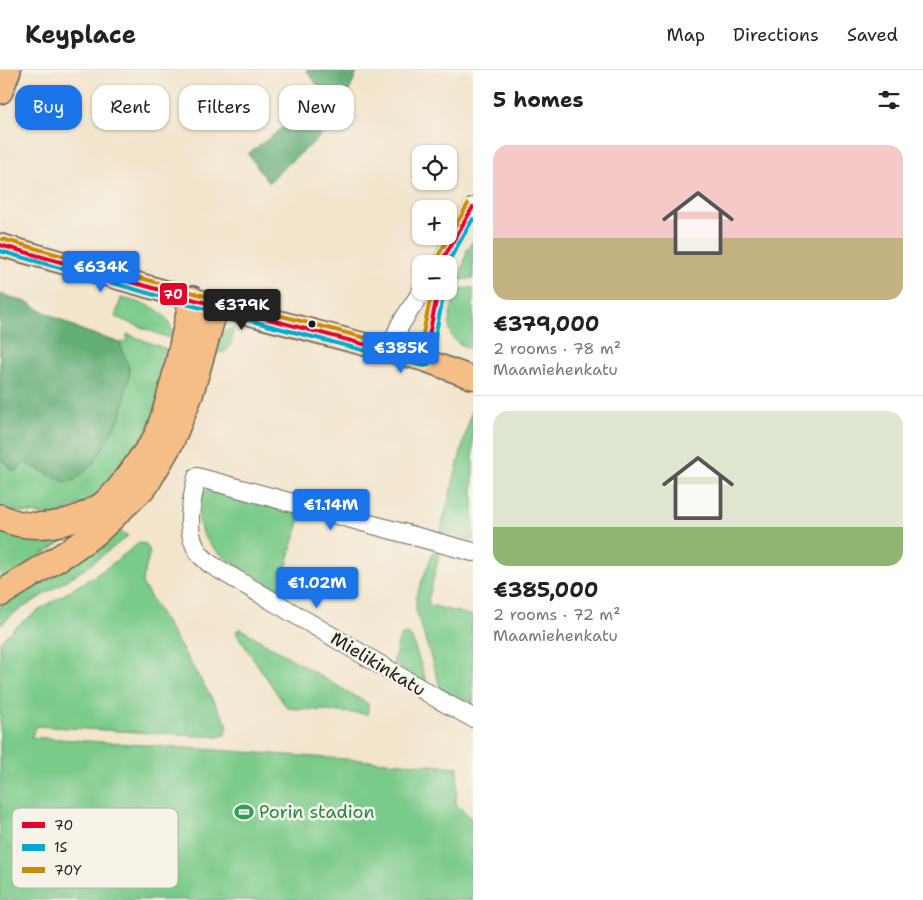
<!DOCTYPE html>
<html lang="en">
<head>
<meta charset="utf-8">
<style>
	body { margin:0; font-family:"Shantell Sans",sans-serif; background:#f6f6f6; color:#222; height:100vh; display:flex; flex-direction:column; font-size:19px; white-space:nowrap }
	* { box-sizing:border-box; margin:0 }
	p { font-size:16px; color:#767676 }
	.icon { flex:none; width:28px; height:28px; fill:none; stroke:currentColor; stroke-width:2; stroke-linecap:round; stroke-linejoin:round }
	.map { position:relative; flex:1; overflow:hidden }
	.sheet { display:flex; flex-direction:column; background:#fff; width:450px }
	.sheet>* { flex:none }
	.guide { position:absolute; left:15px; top:15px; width:382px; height:45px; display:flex; gap:10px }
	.tools { position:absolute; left:412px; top:75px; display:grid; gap:10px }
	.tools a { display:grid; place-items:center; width:45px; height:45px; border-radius:10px; background:#fff; box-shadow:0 1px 4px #0004; font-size:25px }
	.price { position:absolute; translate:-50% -42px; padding:0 11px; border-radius:5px; background:#1a73e8; color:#fff; font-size:16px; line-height:32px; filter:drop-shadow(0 1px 2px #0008) }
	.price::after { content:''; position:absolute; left:50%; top:30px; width:15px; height:11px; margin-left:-8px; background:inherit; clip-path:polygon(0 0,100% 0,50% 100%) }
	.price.current { background:#222; color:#fff }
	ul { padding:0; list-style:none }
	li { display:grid; align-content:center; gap:10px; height:265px; padding:0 20px }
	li+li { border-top:1px solid #e0e0e0 }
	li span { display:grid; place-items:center; height:155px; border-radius:15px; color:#555 }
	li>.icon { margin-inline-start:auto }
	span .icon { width:90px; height:90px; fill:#fffc; stroke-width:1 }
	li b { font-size:21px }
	h2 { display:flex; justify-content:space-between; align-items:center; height:60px; padding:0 20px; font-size:21px }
	.tag { padding:0 18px; border-radius:15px; background:#fff; box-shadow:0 1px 4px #0004; font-size:18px; line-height:45px }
	.tag.current { background:#1a73e8; color:#fff }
	header { display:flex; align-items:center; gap:30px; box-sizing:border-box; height:70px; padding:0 25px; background:#fff; border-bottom:1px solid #e0e0e0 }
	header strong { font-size:24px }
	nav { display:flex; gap:28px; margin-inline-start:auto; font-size:18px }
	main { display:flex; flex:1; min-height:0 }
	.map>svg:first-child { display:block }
</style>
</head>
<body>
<header>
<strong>Keyplace</strong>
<nav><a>Map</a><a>Directions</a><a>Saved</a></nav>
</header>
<main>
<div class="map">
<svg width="473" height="830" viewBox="0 0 473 830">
	<rect width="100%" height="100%" fill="#f7f3e8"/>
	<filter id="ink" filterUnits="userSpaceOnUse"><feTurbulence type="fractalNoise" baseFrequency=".02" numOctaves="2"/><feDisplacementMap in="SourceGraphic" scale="10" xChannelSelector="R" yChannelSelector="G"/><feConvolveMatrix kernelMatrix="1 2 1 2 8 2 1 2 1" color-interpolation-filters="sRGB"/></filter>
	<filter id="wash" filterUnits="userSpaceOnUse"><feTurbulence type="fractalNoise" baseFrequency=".0096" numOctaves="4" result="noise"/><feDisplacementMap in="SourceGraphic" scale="20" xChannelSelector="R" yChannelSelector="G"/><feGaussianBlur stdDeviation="1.12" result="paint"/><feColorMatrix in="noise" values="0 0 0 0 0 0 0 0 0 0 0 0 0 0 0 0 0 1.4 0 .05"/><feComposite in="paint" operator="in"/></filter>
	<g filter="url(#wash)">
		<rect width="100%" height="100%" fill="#f2e5cc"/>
		<!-- green -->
		<g fill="#7aca8a" stroke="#4b7353">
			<polygon points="473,171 473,208 460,210 467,180"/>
			<path d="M473,218v61c-35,-8 -23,-35 -16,-60z"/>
			<polygon points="0,224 29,233 40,240 84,261 120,273 127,271 127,264 172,281 158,338 137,384 112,417 58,446 0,440"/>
			<path d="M121,228c28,7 48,9 53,42l-59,-23z"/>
			<path d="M234,258c-4,18 -2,28 -24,23 6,-12 10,-20 24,-23z"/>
			<polygon points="473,336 473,470 440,462"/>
			<path d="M210,420l91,25 -21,75c-21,-13 -60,-30 -74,-51 -6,-7 -7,-17 -7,-26 -1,-7 0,-17 5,-22z"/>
			<polygon points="86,456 0,512 0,460"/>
			<polygon points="120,460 128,466 86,498 13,544 0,556 0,535 77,492"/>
			<path d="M139,473l7,1 4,7 -8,32 86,142 -3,10 -7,2 -181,-11 -6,11 427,30 -2,37 17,16v80h-473v-259c30,-29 67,-47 102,-70 13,-9 25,-19 37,-28z"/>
			<polygon points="435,481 438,482 439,486 428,531 430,535 473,546 473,638 441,620 416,540 416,527 433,482"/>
			<polygon points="238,559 241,559 368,634 368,642 367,644 287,638 236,563"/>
			<polygon points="408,564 412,568 427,613 393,594 399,569 402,565"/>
		</g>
		<!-- forest -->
		<g fill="#63ae76" stroke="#406549">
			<path d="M306,0h52c-9,21 -16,42 -31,59 -17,20 -41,33 -58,54l-21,-29 77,-59z"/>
			<polygon points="0,224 29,233 40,240 84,261 120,273 130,302 121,346 93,394 75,410 65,412 25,393 16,402 10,399 0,388"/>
		</g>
	</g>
	<g filter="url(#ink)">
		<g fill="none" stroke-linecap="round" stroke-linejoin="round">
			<!-- minor casing -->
			<g stroke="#67625a" stroke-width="20">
				<g id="minor">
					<polyline points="440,194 473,137"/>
					<polyline points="389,281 400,255 422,221"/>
					<polyline points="424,290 438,221"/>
					<path d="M473,482l-276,-75c-5,23 -14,54 2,76 3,4 8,8 11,11l228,135 35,19"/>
				</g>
			</g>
			<!-- major casing -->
			<g stroke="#67625a" stroke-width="25">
				<polyline id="major" points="0,175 192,229 424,290 473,308"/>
			</g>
			<!-- highway casing -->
			<g stroke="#67625a" stroke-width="28">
				<g id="highway">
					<polyline points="0,21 8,0"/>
					<path d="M0,447c32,16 72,8 101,-11 15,-11 27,-28 37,-43 6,-9 15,-18 19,-28 17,-44 25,-90 35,-136"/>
					<polyline points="0,524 70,481 97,462 146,415 171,372 190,325 216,235"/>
				</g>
			</g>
			<!-- minor -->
			<use href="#minor" stroke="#fff" stroke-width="18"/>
			<!-- major -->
			<use href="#major" stroke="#f5be86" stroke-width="22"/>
			<!-- highway -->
			<use href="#highway" stroke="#f5be86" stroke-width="25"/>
			<!-- bus-1 casing -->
			<g stroke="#f7f3e8" stroke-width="8">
				<g id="bus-1">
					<polyline points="0,175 192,229 424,290 438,221"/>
					<polyline points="440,194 473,137"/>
				</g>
			</g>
			<!-- bus-2 casing -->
			<g stroke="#f7f3e8" stroke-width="8">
				<g id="bus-2">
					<polyline points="0,181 190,235 424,296 428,295 430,292 444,222"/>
					<polyline points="447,194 473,149"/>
				</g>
			</g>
			<!-- bus-3 casing -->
			<g stroke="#f7f3e8" stroke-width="8">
				<g id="bus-3">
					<polyline points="2,169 194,223 419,282 432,221"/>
					<polyline points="436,193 438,186 468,134"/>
				</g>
			</g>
			<!-- bus-1 -->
			<use href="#bus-1" stroke="#e4002b" stroke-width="4"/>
			<!-- bus-2 -->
			<use href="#bus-2" stroke="#00a9ce" stroke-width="4"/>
			<!-- bus-3 -->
			<use href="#bus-3" stroke="#cb8a06" stroke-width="4"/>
		</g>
	</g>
	<!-- icons -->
	<defs>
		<g id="stadium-bare" transform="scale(1.5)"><path d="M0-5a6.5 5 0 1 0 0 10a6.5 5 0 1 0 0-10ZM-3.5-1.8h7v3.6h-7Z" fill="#2e9e5b" stroke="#f7f3e8" stroke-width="2.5" paint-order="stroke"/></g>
	</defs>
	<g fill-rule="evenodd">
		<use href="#stadium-bare" x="244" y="742"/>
	</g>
	<!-- markers -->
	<circle fill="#1c1c1c" stroke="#f7f3e8" stroke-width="2" cx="312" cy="254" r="4.5"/>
	<g text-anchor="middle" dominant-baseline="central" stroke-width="5" stroke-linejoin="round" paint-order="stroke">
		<!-- street labels -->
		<g font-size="18" fill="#1c1c1c" stroke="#f7f3e8">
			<text transform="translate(378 594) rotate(31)">Mielikinkatu</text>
		</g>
		<!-- leisure labels -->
		<g font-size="18" fill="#27864d" stroke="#f7f3e8" text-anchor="start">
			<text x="259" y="742">Porin stadion</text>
		</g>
	</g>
	<!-- legend -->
	<rect x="12" y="738" width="166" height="80" rx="8" fill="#f7f3e8" stroke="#b5b2ab" stroke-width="1"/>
	<rect x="22" y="752" width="23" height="6" fill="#e4002b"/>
	<rect x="22" y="774" width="23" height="7" fill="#00a9ce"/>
	<rect x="22" y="797" width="23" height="6" fill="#cb8a06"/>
	<g font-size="14" fill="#1c1c1c">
		<text x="54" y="760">70</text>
		<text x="54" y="782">1S</text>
		<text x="54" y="805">70Y</text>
	</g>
	<rect stroke="#f7f3e8" stroke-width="2" x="159" y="212" width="29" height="24" rx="5" fill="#e4002b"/>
	<g font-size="14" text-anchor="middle" font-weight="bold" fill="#fff">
		<text x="173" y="229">70</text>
	</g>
</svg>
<div class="tools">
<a><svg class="icon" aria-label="locate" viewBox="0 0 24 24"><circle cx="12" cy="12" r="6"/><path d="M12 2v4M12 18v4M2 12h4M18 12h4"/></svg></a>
<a>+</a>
<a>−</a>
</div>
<b class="price" style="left:101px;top:223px">€634K</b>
<b class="price current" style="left:242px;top:261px">€379K</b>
<b class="price" style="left:401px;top:304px">€385K</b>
<b class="price" style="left:331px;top:461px">€1.14M</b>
<b class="price" style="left:317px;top:539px">€1.02M</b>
<div class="guide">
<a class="tag current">Buy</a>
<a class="tag">Rent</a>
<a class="tag">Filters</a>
<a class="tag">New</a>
</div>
</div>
<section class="sheet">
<h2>5 homes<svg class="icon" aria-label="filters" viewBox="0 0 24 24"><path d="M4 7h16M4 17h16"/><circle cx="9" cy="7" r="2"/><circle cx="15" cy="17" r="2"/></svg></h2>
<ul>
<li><span style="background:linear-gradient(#f6c9c9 60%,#c2b280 0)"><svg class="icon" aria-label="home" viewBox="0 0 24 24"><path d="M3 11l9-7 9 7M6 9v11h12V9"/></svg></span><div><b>€379,000</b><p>2 rooms · 78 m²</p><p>Maamiehenkatu</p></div></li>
<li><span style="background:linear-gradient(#dfe7d0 75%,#8fb573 0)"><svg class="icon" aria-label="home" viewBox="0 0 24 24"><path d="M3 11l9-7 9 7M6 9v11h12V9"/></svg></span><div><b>€385,000</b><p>2 rooms · 72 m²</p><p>Maamiehenkatu</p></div></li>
</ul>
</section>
</main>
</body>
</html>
